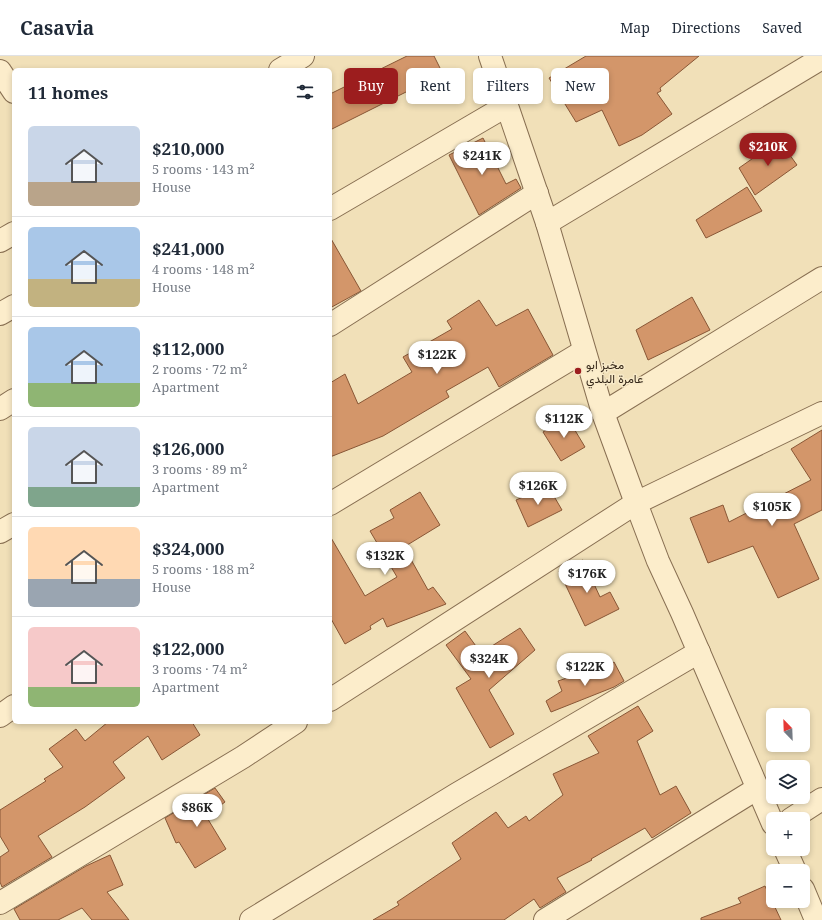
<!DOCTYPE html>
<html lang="en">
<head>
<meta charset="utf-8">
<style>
	body { margin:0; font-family:"Noto Serif",Vazirmatn,serif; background:#f2f2f3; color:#1f2937; height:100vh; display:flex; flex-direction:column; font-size:15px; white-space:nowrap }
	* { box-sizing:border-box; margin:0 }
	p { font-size:13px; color:#747a83 }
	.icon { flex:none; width:22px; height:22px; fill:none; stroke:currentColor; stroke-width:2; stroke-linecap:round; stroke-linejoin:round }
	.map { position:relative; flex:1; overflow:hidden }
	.drawer { position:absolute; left:12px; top:12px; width:320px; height:656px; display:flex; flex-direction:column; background:#fff; border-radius:6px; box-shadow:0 2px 6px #0003 }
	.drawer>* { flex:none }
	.hud { position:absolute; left:344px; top:12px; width:380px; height:36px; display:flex; gap:8px }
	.needle { width:26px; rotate:337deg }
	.fabs { position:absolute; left:766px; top:652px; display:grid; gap:8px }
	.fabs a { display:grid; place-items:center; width:44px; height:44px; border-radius:6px; background:#fff; box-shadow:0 2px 6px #0003; font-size:20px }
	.price { position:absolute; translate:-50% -34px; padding:0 9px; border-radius:14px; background:#fff; color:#222; font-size:13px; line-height:26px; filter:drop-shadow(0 1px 2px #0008) }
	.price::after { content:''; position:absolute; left:50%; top:24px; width:12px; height:9px; margin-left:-6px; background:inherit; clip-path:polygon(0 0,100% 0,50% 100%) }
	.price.on { background:#9c1d1e; color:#fff }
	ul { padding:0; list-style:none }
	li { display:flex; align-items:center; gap:12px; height:100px; padding:0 16px }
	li+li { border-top:1px solid #e0e1e3 }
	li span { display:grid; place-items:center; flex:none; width:112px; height:80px; border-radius:6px; color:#555 }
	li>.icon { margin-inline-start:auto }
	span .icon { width:48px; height:48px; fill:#fffc; stroke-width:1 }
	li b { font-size:17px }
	h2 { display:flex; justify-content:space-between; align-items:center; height:48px; padding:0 16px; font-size:17px }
	.chip { padding:0 14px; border-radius:6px; background:#fff; box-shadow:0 2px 6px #0003; font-size:14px; line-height:36px }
	.chip.on { background:#9c1d1e; color:#fff }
	header { display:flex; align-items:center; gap:24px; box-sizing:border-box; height:56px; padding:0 20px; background:#fff; border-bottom:1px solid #e0e1e3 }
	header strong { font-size:19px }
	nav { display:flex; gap:22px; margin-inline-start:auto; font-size:14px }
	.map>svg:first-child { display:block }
</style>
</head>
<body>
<header>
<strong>Casavia</strong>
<nav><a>Map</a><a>Directions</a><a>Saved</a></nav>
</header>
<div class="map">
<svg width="822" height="864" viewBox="0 0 822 864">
	<rect width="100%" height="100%" fill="#f1e0b8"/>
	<!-- building -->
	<g fill="#d3966a" stroke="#895736">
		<polygon points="407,0 434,0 446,24 419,38 416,31 330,74 330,38"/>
		<polygon points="586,0 699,0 660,32 661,35 657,37 672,58 642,79 619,90 602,54 576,66 549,22"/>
		<polygon points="483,82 506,128 516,123 521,132 479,159 449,99"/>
		<polygon points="779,84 797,109 755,139 739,112"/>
		<polygon points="747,131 762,155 706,182 696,164"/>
		<polygon points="330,181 361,235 330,252"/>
		<polygon points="692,241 710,274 648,304 636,274"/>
		<polygon points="479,244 496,270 528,253 553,299 499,331 488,311 446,335 449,341 383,380 330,401 330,327 345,318 358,348 412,316 403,301 452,273 447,265"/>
		<polygon points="567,361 585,391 561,405 543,376"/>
		<polygon points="822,374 822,454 794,468 819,523 778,542 753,490 708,507 690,462 723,449 729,466 811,424 791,393"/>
		<polygon points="548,430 562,454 528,471 516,444"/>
		<polygon points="420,436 440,469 404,491 428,534 433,531 446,548 387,571 383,562 370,570 371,573 345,588 330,561 330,480 365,540 397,521 370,475 394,462 390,454"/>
		<polygon points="583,504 600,541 610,536 619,553 585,570 559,515"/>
		<polygon points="520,572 535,594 489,634 514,678 490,692 456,632 471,623 446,589 465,575 481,597"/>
		<polygon points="614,606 624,625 614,631 551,656 546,645 562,635 558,625 585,616 587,621"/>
		<polygon points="638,650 653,675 637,685 660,739 676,730 691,757 652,782 645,772 591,803 592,804 557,822 566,836 540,852 534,843 504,864 373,864 399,849 397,846 461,803 452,787 496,756 508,772 526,760 529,765 563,739 553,718 599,697 588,680"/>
		<polygon points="108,666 192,666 200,679 162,704 148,680 113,706 125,722 85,751 38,780 52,801 2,831 0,826 0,801 9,795 0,780 0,754 46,725 44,723 63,711 49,693 76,673 85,685"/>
		<polygon points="215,732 225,746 206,760 226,793 195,812 179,786 176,787 165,762"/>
		<polygon points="110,799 123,829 107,836 129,864 92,864 82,852 58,864 20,864 14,853 86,810"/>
		<polygon points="765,830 781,864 701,864 701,862 741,847 738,842"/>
	</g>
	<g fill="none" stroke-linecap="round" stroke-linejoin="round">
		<!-- minor casing -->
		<g stroke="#886f52" stroke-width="24">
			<g id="minor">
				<polyline points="490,0 547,167 603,357 636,447 658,505 682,557 773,768"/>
				<polyline points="280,14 303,0"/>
				<polyline points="0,15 14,36"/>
				<polyline points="330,153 506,50"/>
				<polyline points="547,167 822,2"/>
				<polyline points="0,185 14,177"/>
				<polyline points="0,258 14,250"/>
				<polyline points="330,269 537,137"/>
				<polyline points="0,353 14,344"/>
				<polyline points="603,357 822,222"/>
				<polyline points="330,448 584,295"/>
				<polyline points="0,476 14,468"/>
				<polyline points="330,644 636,447 822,357"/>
				<polyline points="0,660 14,650"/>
				<polyline points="791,763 822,743"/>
				<polyline points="785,793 795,815"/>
				<polyline points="803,833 816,864"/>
				<polyline points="0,847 243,701 296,666"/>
				<polyline points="251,864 457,738 699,596"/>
				<polyline points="545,864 758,732"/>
			</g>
		</g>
		<!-- minor -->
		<use href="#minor" stroke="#fcedcb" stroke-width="22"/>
	</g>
	<!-- markers -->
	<circle fill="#9c1d1e" stroke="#f8eac8" stroke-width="1.5" cx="578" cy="315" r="4"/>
	<g text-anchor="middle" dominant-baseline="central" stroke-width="3" stroke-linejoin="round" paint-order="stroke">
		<!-- poi labels -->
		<g font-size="12" fill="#352719" stroke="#f8eac8" text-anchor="start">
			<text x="586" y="308">مخبز ابو<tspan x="586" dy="14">عامرة البلدي</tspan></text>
		</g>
	</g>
</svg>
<div class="fabs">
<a><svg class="needle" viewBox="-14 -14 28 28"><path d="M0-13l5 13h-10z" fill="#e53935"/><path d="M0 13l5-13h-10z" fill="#747a83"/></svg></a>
<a><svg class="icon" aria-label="layers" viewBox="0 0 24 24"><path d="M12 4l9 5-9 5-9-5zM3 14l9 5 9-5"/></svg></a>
<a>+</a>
<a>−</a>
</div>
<b class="price on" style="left:768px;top:111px">$210K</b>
<b class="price" style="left:482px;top:120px">$241K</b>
<b class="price" style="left:437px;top:319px">$122K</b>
<b class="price" style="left:564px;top:383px">$112K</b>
<b class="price" style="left:538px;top:450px">$126K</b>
<b class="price" style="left:772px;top:471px">$105K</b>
<b class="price" style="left:385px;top:520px">$132K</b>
<b class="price" style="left:587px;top:538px">$176K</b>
<b class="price" style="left:489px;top:623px">$324K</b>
<b class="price" style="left:585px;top:631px">$122K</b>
<b class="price" style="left:197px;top:772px">$86K</b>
<div class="hud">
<a class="chip on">Buy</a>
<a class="chip">Rent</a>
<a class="chip">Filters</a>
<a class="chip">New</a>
</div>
<section class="drawer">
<h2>11 homes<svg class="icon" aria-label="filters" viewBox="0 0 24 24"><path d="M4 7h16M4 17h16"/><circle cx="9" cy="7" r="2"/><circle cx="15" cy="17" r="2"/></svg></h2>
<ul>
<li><span style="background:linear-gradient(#c9d6e8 70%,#b9a48a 0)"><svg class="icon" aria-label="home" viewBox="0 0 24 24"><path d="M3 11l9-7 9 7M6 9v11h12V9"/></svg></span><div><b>$210,000</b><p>5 rooms · 143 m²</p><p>House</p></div></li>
<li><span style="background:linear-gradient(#a9c7e8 65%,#c2b280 0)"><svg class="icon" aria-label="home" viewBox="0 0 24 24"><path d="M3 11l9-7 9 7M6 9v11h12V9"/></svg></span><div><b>$241,000</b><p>4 rooms · 148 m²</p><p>House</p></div></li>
<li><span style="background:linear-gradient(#a9c7e8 70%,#8fb573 0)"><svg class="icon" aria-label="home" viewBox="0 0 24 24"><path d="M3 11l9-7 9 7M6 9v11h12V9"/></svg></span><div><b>$112,000</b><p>2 rooms · 72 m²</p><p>Apartment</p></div></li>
<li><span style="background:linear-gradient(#c9d6e8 75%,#7fa58c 0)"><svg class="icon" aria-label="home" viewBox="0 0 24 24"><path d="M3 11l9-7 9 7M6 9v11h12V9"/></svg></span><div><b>$126,000</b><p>3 rooms · 89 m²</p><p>Apartment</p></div></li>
<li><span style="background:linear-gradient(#ffd9b3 65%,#9aa5b1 0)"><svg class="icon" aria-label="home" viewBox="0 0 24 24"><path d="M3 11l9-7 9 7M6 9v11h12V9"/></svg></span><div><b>$324,000</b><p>5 rooms · 188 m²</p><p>House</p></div></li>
<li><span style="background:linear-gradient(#f6c9c9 75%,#8fb573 0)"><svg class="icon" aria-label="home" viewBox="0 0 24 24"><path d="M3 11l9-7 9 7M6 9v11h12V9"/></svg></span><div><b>$122,000</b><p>3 rooms · 74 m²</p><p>Apartment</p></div></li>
</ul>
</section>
</div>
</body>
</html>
